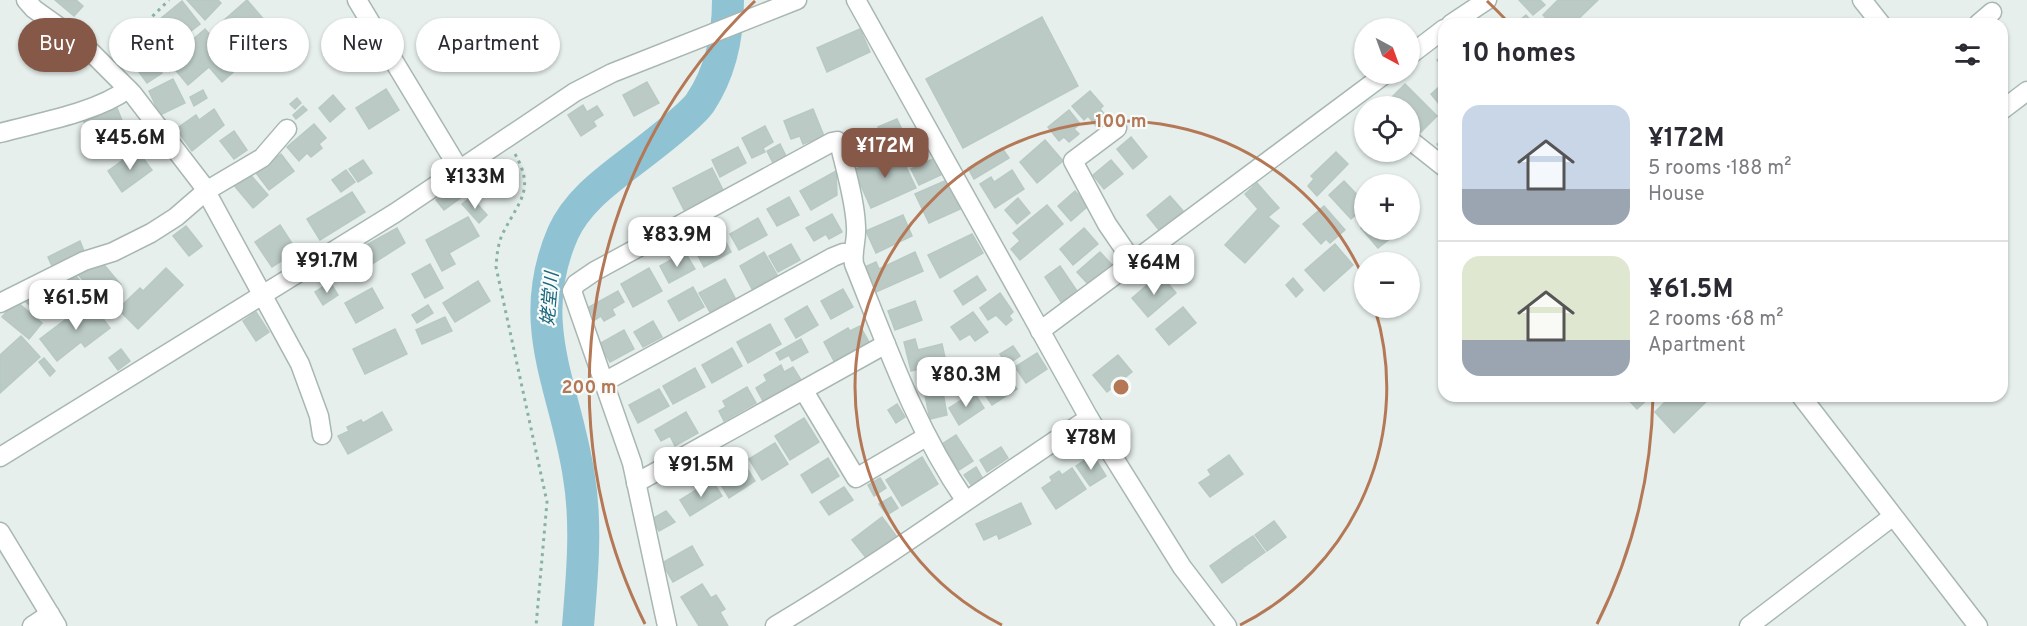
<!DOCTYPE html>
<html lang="en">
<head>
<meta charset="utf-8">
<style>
	body { margin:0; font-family:Overpass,"Noto Sans JP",sans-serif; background:#f7f7f7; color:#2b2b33; height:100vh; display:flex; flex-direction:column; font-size:22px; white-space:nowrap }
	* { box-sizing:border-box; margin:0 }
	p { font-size:20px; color:#7c7c81 }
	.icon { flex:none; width:33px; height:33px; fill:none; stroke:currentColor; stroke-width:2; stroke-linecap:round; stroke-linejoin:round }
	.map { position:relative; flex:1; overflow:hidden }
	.details { position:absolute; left:1438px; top:18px; width:570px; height:384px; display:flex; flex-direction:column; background:#fff; border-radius:18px; box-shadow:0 2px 4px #0004 }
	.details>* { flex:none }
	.guide { position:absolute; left:18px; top:18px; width:570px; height:54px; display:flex; gap:12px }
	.needle { width:39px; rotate:139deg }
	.tools { position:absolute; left:1354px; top:18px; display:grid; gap:12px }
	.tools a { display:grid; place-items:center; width:66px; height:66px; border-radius:50%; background:#fff; box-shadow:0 2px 4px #0004; font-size:30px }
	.price { position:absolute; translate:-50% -51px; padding:0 14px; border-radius:12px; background:#fff; color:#222; font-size:20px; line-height:39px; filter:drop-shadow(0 2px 3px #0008) }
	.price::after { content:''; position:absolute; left:50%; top:36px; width:18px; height:14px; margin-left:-9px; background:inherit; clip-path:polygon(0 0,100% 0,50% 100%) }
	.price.active { background:#855848; color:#fff }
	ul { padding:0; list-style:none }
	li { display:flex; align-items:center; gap:18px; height:150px; padding:0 24px }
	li+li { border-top:2px solid #e1e1e2 }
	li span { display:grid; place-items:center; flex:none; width:168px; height:120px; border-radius:18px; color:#555 }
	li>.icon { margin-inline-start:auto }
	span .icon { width:72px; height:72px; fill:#fffc; stroke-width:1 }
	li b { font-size:26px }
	h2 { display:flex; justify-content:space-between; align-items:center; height:72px; padding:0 24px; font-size:26px }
	.chip { padding:0 21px; border-radius:27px; background:#fff; box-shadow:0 2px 4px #0004; font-size:21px; line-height:54px }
	.chip.active { background:#855848; color:#fff }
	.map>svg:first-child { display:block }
</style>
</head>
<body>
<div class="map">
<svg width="2027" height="626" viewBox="0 0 2027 626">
	<rect width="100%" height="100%" fill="#e6efeb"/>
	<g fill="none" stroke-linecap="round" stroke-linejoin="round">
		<!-- river -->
		<path stroke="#8fc3d3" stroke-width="32" d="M578,626c4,-49 9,-101 1,-149 -13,-89 -56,-152 -16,-244 13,-29 39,-49 64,-68 16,-12 63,-48 73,-62 20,-30 28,-67 28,-103"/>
	</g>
	<!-- building -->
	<g fill="#bbcac5" stroke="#b8c9c3" stroke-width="1.5">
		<polygon points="55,0 76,0 83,6 74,16"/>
		<polygon points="187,0 218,0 221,3 205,20"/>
		<polygon points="247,0 265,21 255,29 249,22 245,24 250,29 231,46 215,28"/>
		<polygon points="1519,0 1540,0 1545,5 1533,15"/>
		<polygon points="1558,0 1598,0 1573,24 1552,24 1543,15"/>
		<polygon points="182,1 200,24 178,41 160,19"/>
		<polygon points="1526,15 1534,24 1515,24"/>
		<polygon points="1042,17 1078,86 963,148 926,79"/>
		<polygon points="278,25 293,41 280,53 265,37"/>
		<polygon points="205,29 238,68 222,82 209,67 188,85 168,61"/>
		<polygon points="860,29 870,52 827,72 817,48"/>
		<polygon points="140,44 162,73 147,83 126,54"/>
		<polygon points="1444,53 1444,69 1437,60"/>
		<polygon points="173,79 185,103 160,115 149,91"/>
		<polygon points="647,82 659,103 634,116 623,95"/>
		<polygon points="1405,84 1437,116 1416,137 1410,131 1410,106 1384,105"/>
		<polygon points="1441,85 1444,89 1444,110 1431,94"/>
		<polygon points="386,89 399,110 369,129 356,108"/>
		<polygon points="203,90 207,98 194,106 190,97"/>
		<polygon points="1090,91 1103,106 1100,109 1107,117 1096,126 1088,116 1084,120 1072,106"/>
		<polygon points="333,95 345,109 330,122 319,108"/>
		<polygon points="297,98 301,103 295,109 290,104"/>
		<polygon points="583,105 587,112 597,106 603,115 593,121 596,126 581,136 568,115"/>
		<polygon points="303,106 307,110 296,119 293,115"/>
		<polygon points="117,108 127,133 95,147 84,122"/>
		<polygon points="214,109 224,125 192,151 176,129 196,115 199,120"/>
		<polygon points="813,109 824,136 803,144 800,136 791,139 784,121"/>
		<polygon points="1069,110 1080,124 1074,129 1079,134 1069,142 1064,137 1059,141 1048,127"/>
		<polygon points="897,119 905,136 885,145 878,127"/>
		<polygon points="314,124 326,138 319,144 322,148 311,157 307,153 299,161 287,147"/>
		<polygon points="765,126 773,142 763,148 765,152 752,158 742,138"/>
		<polygon points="234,131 247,150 234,159 220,141"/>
		<polygon points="1131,137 1147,157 1133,169 1117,149"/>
		<polygon points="1444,138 1444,153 1437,144"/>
		<polygon points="1045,140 1063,161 1037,183 1020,162"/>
		<polygon points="780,144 786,156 773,163 767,151"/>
		<polygon points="738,147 746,163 720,177 712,160"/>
		<polygon points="1002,148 1009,158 974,179 968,168"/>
		<polygon points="137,150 152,170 122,192 108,171"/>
		<polygon points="898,150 916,188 871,208 854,170"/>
		<polygon points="1336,152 1348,164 1317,196 1308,186 1314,179 1311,176"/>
		<polygon points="281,154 294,171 269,190 256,173"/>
		<polygon points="935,158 943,174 919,185 911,169"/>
		<polygon points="363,160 372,173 358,182 349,169"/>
		<polygon points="1111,160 1123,174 1104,189 1093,175"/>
		<polygon points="712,168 723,190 684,210 673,188"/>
		<polygon points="346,170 355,182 341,192 332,180"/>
		<polygon points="1012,170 1024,189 995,208 980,184 991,177 994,182"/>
		<polygon points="836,171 837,195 811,210 800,191"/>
		<polygon points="248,172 268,195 253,208 233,184"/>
		<polygon points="947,180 960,209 929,223 915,194"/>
		<polygon points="1344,181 1365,203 1365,207 1351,219 1329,195"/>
		<polygon points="459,183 467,193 444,210 436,200"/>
		<polygon points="1257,183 1279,208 1268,217 1279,226 1245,263 1225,245 1258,209 1245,194"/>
		<polygon points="1075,191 1088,206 1071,221 1058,206"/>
		<polygon points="352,192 365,212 320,240 307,219"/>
		<polygon points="1170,196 1183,211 1159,230 1147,215"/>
		<polygon points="471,197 487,215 479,223 462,204"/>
		<polygon points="789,197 799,215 777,226 767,209"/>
		<polygon points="1018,198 1030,213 1017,224 1005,210"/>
		<polygon points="1047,205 1063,224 1020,260 1011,249 1020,241 1013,233"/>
		<polygon points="1324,206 1345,230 1330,243 1326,239 1321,244 1303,224"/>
		<polygon points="1410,209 1416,217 1410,222"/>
		<polygon points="832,214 842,232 829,239 826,234 814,241 806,228"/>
		<polygon points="903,215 912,236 876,253 866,231"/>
		<polygon points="468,217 479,236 449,253 455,264 442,271 426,240"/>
		<polygon points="758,218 767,235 739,250 730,234"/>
		<polygon points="280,225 297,251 272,267 255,242"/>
		<polygon points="1365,225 1365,230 1401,230 1378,248 1361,228"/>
		<polygon points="186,226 202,246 189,256 173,236"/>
		<polygon points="397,228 405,243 369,266 359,249"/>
		<polygon points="1084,228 1098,244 1073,265 1060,249"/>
		<polygon points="720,231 731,252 704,267 693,246"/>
		<polygon points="972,234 983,253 940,278 928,255"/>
		<polygon points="80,241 84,251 52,266 48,257"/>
		<polygon points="791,244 800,260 778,272 769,256"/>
		<polygon points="1335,244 1353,265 1324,291 1305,270"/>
		<polygon points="685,252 695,269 669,283 660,266"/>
		<polygon points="764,252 777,275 752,289 740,266"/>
		<polygon points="915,252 923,271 876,292 865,267 876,262 879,269"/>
		<polygon points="1100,252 1112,265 1088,284 1077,272"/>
		<polygon points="100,260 121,285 101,302 77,273"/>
		<polygon points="430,264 443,288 425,298 412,274"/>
		<polygon points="1060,266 1077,291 1061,302 1045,277"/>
		<polygon points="166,268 183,285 138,329 118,309 140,288 143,291"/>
		<polygon points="649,268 662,291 633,307 621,284"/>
		<polygon points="1160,274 1176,293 1148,317 1132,298"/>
		<polygon points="76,276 89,293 71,307 58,290"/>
		<polygon points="977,276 986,290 963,305 954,291"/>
		<polygon points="1293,278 1303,290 1296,297 1286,285"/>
		<polygon points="725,279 735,298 710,312 699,293"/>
		<polygon points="478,281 490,301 455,322 443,303"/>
		<polygon points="330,282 338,295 323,305 315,292"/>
		<polygon points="693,287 704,307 679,321 668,301"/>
		<polygon points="372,288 383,308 356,323 345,303"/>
		<polygon points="843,289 853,307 831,319 821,301"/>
		<polygon points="34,290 52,307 42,317 24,300"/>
		<polygon points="618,291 624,302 612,309 615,315 604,321 601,316 595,320 589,307"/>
		<polygon points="1000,293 1013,312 1009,316 1012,320 1006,325 996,315 988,320 980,308"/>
		<polygon points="16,301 42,323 29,339 2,317"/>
		<polygon points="90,301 110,328 85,347 81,342 57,361 40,339"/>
		<polygon points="915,301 922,320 895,330 888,311"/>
		<polygon points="428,305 433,313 417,323 412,315"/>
		<polygon points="807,306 818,325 796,338 785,319"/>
		<polygon points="1183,307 1196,323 1169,345 1156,329"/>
		<polygon points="256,312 269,332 256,341 243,321"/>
		<polygon points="973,312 988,332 975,341 970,334 960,340 951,327"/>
		<polygon points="445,317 452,331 422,344 416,330"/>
		<polygon points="653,321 662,337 643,347 634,332"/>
		<polygon points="770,324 781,344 748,363 737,342"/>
		<polygon points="860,326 869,342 834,361 824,342 848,328 850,331"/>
		<polygon points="395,329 407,354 365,374 353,349"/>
		<polygon points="624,330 634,349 610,362 599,344"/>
		<polygon points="21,336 40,357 0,393 0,355"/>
		<polygon points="801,339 808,352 792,361 789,355 780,360 776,353"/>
		<polygon points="915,339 918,350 942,344 946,362 911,371 904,342"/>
		<polygon points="1013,346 1020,356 1007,365 1000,354"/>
		<polygon points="732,348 742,366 712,383 702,365"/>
		<polygon points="121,349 130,361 118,370 109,358"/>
		<polygon points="1037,353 1047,369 1026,383 1015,367"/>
		<polygon points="1118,355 1132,372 1107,392 1093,375"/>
		<polygon points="44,358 55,371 50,376 39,362"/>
		<polygon points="781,365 784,372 793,367 801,380 763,401 756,388 767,381 764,375"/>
		<polygon points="981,365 988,375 978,382 971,372"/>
		<polygon points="695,368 705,387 673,404 663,386"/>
		<polygon points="1005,371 1017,389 992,405 980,387"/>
		<polygon points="747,387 756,403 724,421 719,411 726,407 723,401"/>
		<polygon points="942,387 947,415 930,419 924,391"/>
		<polygon points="659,389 669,406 638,423 629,405"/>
		<polygon points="974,392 984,408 959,425 949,408"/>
		<polygon points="1625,396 1651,396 1637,409"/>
		<polygon points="1671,396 1710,396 1711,397 1674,433 1655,412"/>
		<polygon points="897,404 905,417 896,423 888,410"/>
		<polygon points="382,412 392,430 348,454 338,436 349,431 347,427 361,420 363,423"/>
		<polygon points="686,412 698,433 675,446 670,436 661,441 655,430"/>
		<polygon points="804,418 819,442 790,460 775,436"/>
		<polygon points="956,435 973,461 959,470 942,444"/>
		<polygon points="775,443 788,464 762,480 749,459"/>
		<polygon points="1001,447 1008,458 987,472 980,460"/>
		<polygon points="1093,455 1106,476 1090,486 1076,466"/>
		<polygon points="1229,455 1243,474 1210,497 1199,483 1211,475 1208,470"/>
		<polygon points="922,457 938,484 902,506 886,480"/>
		<polygon points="828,458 839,476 812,493 801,475"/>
		<polygon points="741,459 755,481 729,498 715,475"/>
		<polygon points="976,467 983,479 972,486 964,475"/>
		<polygon points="1072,468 1086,489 1056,509 1042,488 1052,481 1050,477 1059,471 1062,475"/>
		<polygon points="880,478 886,488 874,496 868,485"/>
		<polygon points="712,480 722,496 690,516 680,500"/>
		<polygon points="844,487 853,500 829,515 820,502"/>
		<polygon points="891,497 898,508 887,515 879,504"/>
		<polygon points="1021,503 1031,524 999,539 997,534 984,540 976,524"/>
		<polygon points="666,511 675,522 659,531 652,519"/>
		<polygon points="882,517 897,537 867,559 852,540"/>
		<polygon points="1274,521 1286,537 1267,551 1255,535"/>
		<polygon points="1253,536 1265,552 1244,567 1232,550"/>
		<polygon points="692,546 703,565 673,582 662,563"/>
		<polygon points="1231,551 1243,568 1222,583 1210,566"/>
		<polygon points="702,584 711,598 716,595 725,609 720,612 728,626 699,626 681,597"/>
	</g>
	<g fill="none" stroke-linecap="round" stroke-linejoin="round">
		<!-- minor casing -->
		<g stroke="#a8b7b3" stroke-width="21">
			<g id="minor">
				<polyline points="26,0 34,9 83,44 132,93 202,184 300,364 319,416 322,435"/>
				<polyline points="357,0 459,169"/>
				<polyline points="856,0 1089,418 1182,567 1227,626"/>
				<polyline points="1862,0 1881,24"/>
				<polyline points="1451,24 1487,0"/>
				<polyline points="1978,24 1992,12"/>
				<polyline points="1410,55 1444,29"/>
				<polyline points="2002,110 2027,91"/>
				<polyline points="1117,128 1073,161 1107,224 1133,262"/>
				<path d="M0,133c40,-11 95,-20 128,-44"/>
				<polyline points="1410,140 1444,167"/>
				<polyline points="0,303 84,261 113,252 151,233 176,217 206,191 262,158 287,129"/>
				<polyline points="1040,331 1385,74"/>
				<polyline points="604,382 833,257 843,253 852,254"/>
				<polyline points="804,391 856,478 926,437"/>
				<polyline points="1801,396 1978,626"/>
				<polyline points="0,457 395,213 575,92 612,73 797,0"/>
				<polyline points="636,483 886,344"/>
				<polyline points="0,532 57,626"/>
				<polyline points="32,626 50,614"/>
				<path d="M667,626l-35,-163 -60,-172 4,-7 19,-13 237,-129 5,-1 3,5c6,26 15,54 16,81 1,13 -4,24 -2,37 33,82 61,163 111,236"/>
				<path d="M775,626c108,-64 209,-139 314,-208"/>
				<polyline points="1749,626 1892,517"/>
			</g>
		</g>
		<!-- path -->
		<g stroke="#86b2a8" stroke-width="3" stroke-dasharray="3 4.5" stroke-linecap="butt">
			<polyline points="115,53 169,0"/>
			<path d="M515,154c20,35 5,46 -11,77 -6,11 -7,23 -8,36l51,235 -11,124"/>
		</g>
		<!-- minor -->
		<use href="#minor" stroke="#fff" stroke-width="18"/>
	</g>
	<!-- distance rings -->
	<g fill="none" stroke="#b47856" stroke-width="3">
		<path d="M1002 625A266 266 0 1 1 1365 281M1375 309A266 266 0 0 1 1240 625"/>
		<path d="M1653 396A532 532 0 0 1 1597 624M645 624A532 532 0 0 1 755 1M1487 1A532 532 0 0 1 1507 21"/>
	</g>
	<g text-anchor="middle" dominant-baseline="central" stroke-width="4.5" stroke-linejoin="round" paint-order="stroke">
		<!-- water labels -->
		<g font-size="18" font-style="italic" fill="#1d677e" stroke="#f7fbf9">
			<text transform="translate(551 299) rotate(-85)">姥堂川</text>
		</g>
	</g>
	<circle cx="1121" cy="387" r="9" fill="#b47856" stroke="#f7fbf9" stroke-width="3"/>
	<g font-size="18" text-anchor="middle" font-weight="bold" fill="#b47856" stroke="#f7fbf9" stroke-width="4.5" stroke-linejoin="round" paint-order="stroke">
		<text x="1121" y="127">100 m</text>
		<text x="589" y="393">200 m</text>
	</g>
</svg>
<div class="tools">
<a><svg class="needle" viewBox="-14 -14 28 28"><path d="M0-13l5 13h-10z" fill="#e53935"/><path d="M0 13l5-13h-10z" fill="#7c7c81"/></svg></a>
<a><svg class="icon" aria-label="locate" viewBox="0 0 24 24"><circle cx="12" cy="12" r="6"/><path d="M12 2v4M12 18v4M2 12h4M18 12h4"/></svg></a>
<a>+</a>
<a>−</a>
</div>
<b class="price" style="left:130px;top:171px">¥45.6M</b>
<b class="price active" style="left:885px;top:179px">¥172M</b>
<b class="price" style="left:475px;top:210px">¥133M</b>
<b class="price" style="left:677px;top:268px">¥83.9M</b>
<b class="price" style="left:327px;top:294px">¥91.7M</b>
<b class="price" style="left:1154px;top:296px">¥64M</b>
<b class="price" style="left:76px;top:331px">¥61.5M</b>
<b class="price" style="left:966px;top:408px">¥80.3M</b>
<b class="price" style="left:1091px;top:471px">¥78M</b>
<b class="price" style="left:701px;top:498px">¥91.5M</b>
<div class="guide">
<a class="chip active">Buy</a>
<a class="chip">Rent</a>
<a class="chip">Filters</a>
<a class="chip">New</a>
<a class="chip">Apartment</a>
</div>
<section class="details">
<h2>10 homes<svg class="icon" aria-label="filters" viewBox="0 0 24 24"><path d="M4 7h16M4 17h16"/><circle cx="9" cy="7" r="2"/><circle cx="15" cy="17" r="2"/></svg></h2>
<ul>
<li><span style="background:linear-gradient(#c9d6e8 70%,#9aa5b1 0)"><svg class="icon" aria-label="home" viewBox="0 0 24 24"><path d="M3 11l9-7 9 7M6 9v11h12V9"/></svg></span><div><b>¥172M</b><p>5 rooms · 188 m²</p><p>House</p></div></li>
<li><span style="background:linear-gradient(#dfe7d0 70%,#9aa5b1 0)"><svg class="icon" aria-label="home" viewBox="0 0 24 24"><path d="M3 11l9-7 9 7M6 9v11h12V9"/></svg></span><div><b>¥61.5M</b><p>2 rooms · 68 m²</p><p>Apartment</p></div></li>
</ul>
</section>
</div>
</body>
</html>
